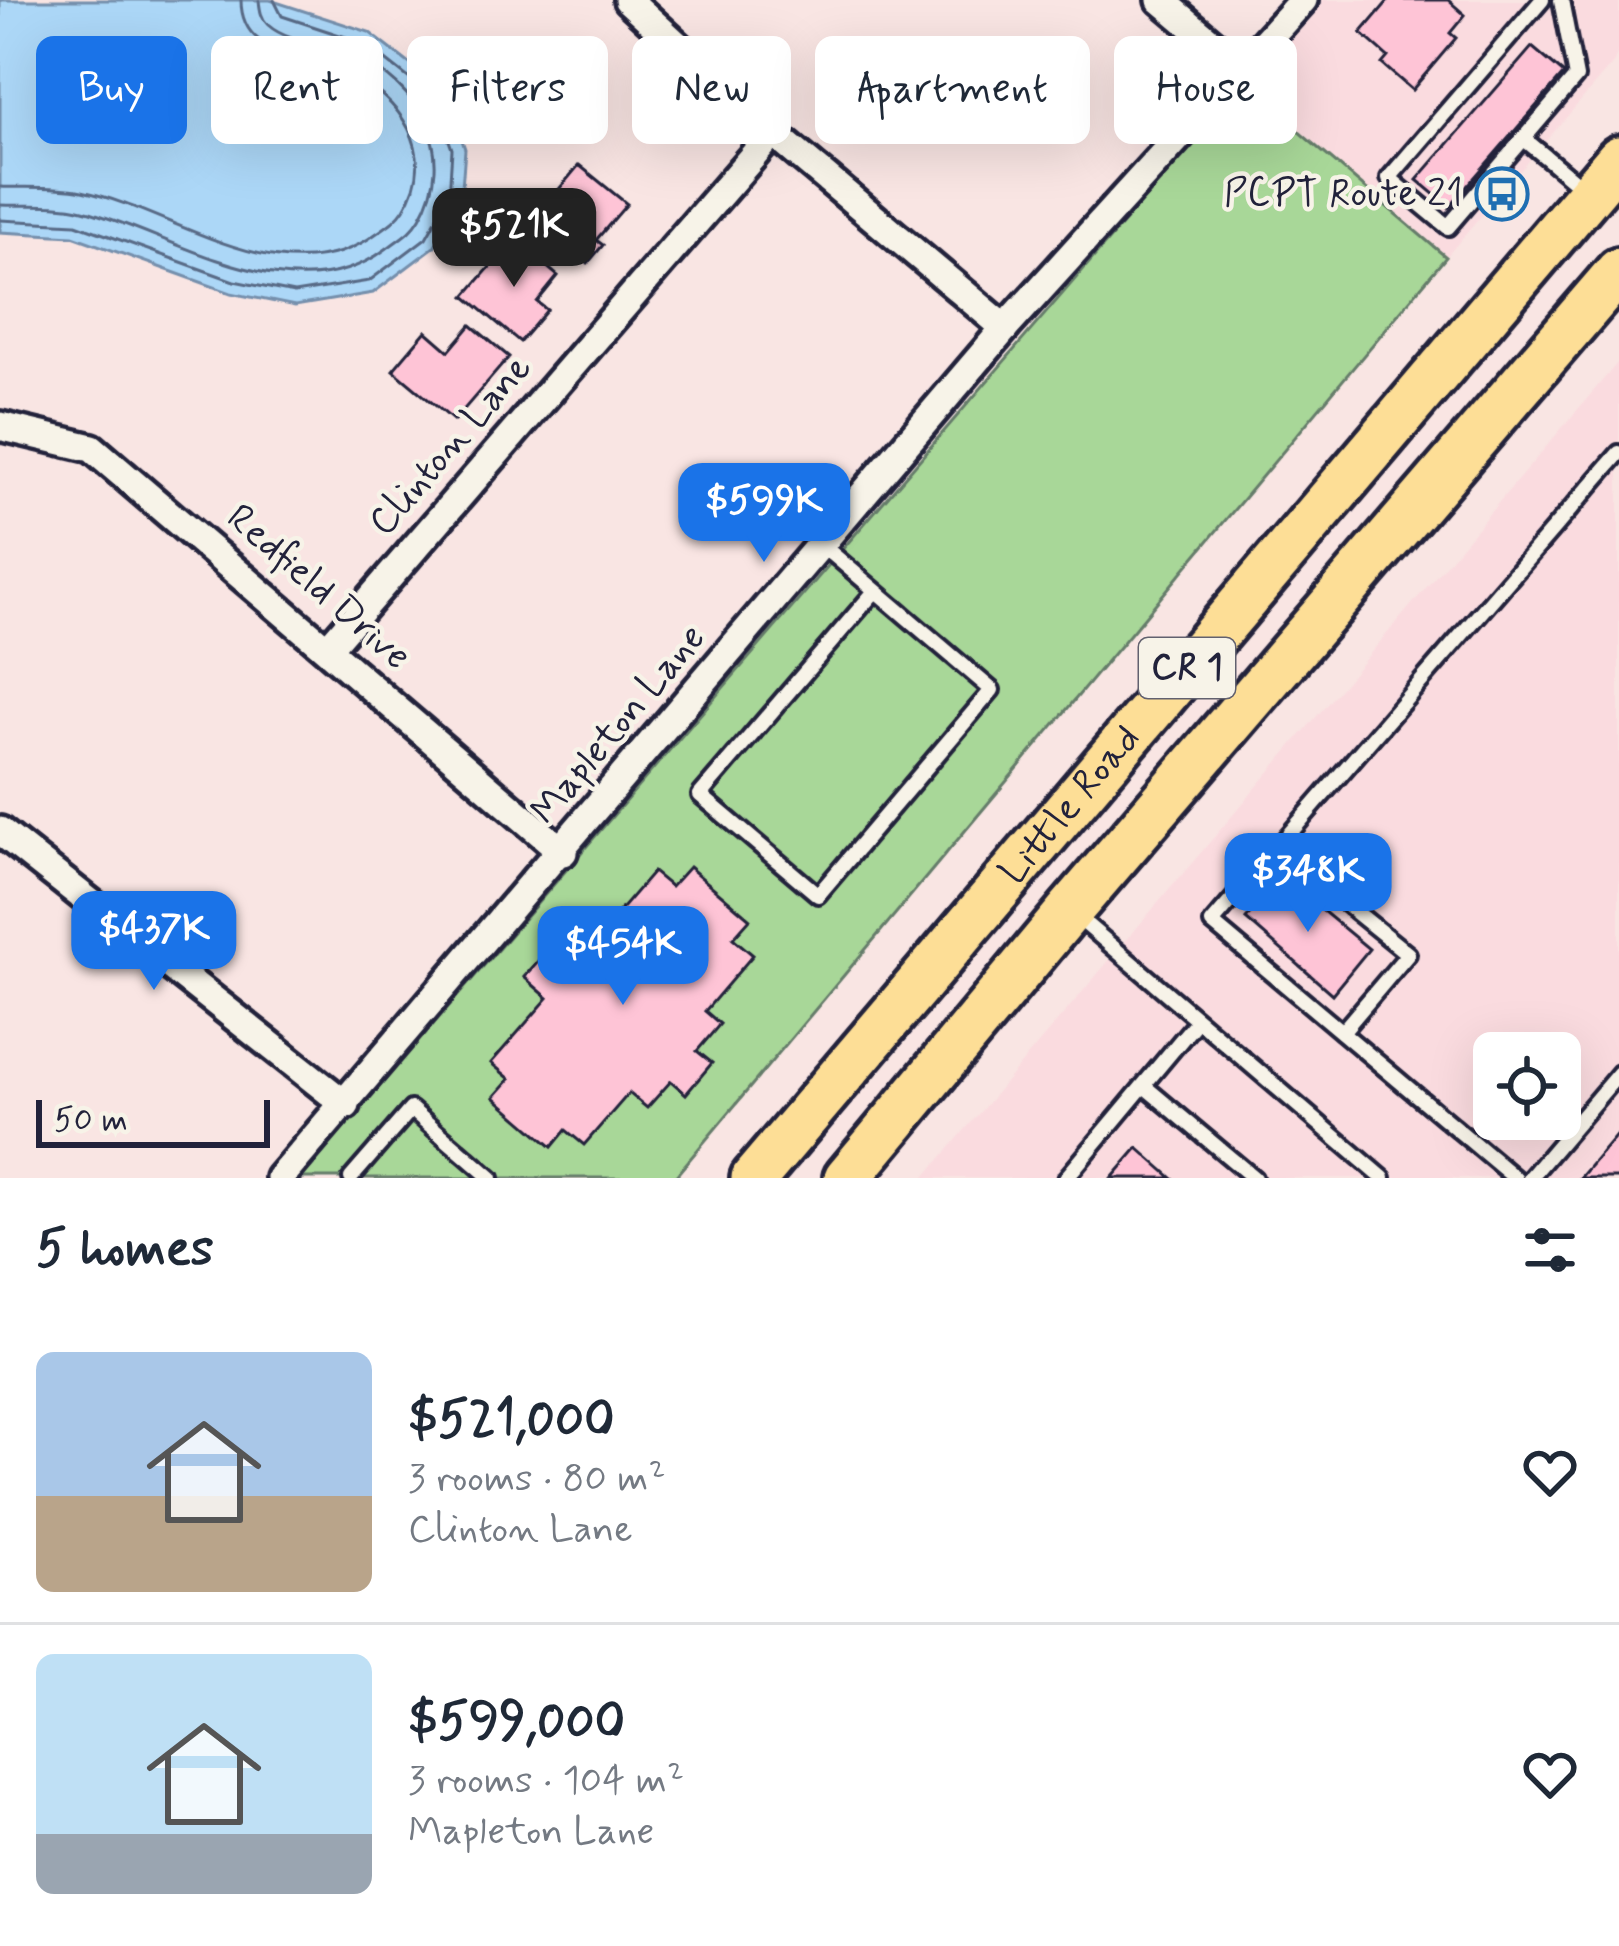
<!DOCTYPE html>
<html lang="en">
<head>
<meta charset="utf-8">
<style>
	body { margin:0; font-family:Mynerve,sans-serif; background:#f2f2f3; color:#1f2937; height:100vh; display:flex; flex-direction:column; font-size:45px; white-space:nowrap }
	* { box-sizing:border-box; margin:0 }
	p { font-size:39px; color:#747a83 }
	.icon { flex:none; width:66px; height:66px; fill:none; stroke:currentColor; stroke-width:2; stroke-linecap:round; stroke-linejoin:round }
	.map { position:relative; height:1178px; overflow:hidden }
	.side { display:flex; flex-direction:column; background:#fff; flex:1 }
	.side>* { flex:none }
	.guide { position:absolute; left:36px; top:36px; width:1548px; height:108px; display:flex; gap:24px }
	.tools { position:absolute; left:1473px; top:1032px; display:grid; gap:24px }
	.tools a { display:grid; place-items:center; width:108px; height:108px; border-radius:18px; background:#fff; box-shadow:0 12px 48px #0002; font-size:60px }
	.scale { position:absolute; left:36px; bottom:30px; width:234px; box-sizing:border-box; padding-left:12px; border:6px solid #22223b; border-top:0; font-size:33px; line-height:42px; white-space:nowrap; color:#22223b; -webkit-text-stroke:9px #f7f3e8; paint-order:stroke }
	.price { position:absolute; translate:-50% -102px; padding:0 27px; border-radius:24px; background:#1a73e8; color:#fff; font-size:39px; line-height:78px; filter:drop-shadow(0 3px 6px #0008) }
	.price::after { content:''; position:absolute; left:50%; top:72px; width:36px; height:27px; margin-left:-18px; background:inherit; clip-path:polygon(0 0,100% 0,50% 100%) }
	.price.active { background:#222; color:#fff }
	ul { padding:0; list-style:none }
	li { display:flex; align-items:center; gap:36px; height:300px; padding:0 36px }
	li+li { border-top:3px solid #e0e1e3 }
	li span { display:grid; place-items:center; flex:none; width:336px; height:240px; border-radius:18px; color:#555 }
	li>.icon { margin-inline-start:auto }
	span .icon { width:144px; height:144px; fill:#fffc; stroke-width:1 }
	li b { font-size:51px }
	h2 { display:flex; justify-content:space-between; align-items:center; height:144px; padding:0 36px; font-size:51px }
	.tag { padding:0 42px; border-radius:18px; background:#fff; box-shadow:0 12px 48px #0002; font-size:42px; line-height:108px }
	.tag.active { background:#1a73e8; color:#fff }
	.map>svg:first-child { display:block }
</style>
</head>
<body>
<div class="map">
<svg width="1619" height="1178" viewBox="0 0 1619 1178">
	<rect width="100%" height="100%" fill="#f9e5e3"/>
	<filter id="ink" filterUnits="userSpaceOnUse"><feTurbulence type="fractalNoise" baseFrequency=".00833" numOctaves="2"/><feDisplacementMap in="SourceGraphic" scale="24" xChannelSelector="R" yChannelSelector="G"/><feConvolveMatrix kernelMatrix="1 2 1 2 8 2 1 2 1" color-interpolation-filters="sRGB"/></filter>
	<g filter="url(#ink)">
		<!-- built -->
		<g fill="#fadbdf" fill-rule="evenodd">
			<polygon points="1317,0 1619,0 1619,49 1614,62 1446,257 1243,84"/>
			<path d="M1619,361v817h-695zM1494,1053h66v66h-66z"/>
		</g>
		<!-- green -->
		<polygon fill="#a8d798" stroke="#657c6a" stroke-width="3" points="1243,84 1446,257 674,1178 301,1178"/>
		<!-- water -->
		<polygon fill="#acd7f7" stroke="#758fac" stroke-width="3" points="0,0 270,0 369,32 446,92 465,149 461,200 434,247 373,293 295,306 231,293 73,236 0,232"/>
		<g fill="none" stroke-linecap="round" stroke-linejoin="round">
			<!-- shore -->
			<g stroke="#596a86" stroke-width="3">
				<path d="M0,187c26,1 57,-1 82,4 94,20 203,111 295,42 10,-7 20,-13 27,-24 35,-56 -3,-112 -59,-137 -27,-12 -63,-13 -86,-32 -13,-10 -18,-24 -18,-40"/>
				<path d="M0,205c26,1 58,-2 83,5 95,26 210,109 303,39 13,-10 26,-17 34,-31 38,-66 0,-131 -65,-162 -26,-12 -66,-12 -87,-31 -7,-7 -8,-15 -9,-25"/>
				<polyline points="0,220 76,224 234,281 294,293 369,281 426,238 449,197 452,149 434,98 364,43 282,16 274,0"/>
			</g>
		</g>
		<!-- building -->
		<g fill="#fec4d6" stroke="#22223b" stroke-width="3">
			<polygon points="1389,0 1448,0 1465,15 1450,33 1456,38 1412,90 1382,64 1388,57 1361,33"/>
			<polygon points="1532,47 1564,74 1449,207 1417,180"/>
			<polygon points="579,165 627,204 596,240 603,245 588,263 535,218"/>
			<polygon points="514,239 558,276 537,302 547,310 520,342 465,296"/>
			<polygon points="471,325 509,357 454,421 393,370 426,331 449,351"/>
			<polygon points="689,867 750,919 733,938 753,955 705,1011 720,1024 697,1051 712,1063 686,1094 671,1081 647,1108 629,1093 584,1145 566,1130 552,1147 494,1097 510,1079 491,1063 548,998 524,977 575,918 597,937 653,872 671,887"/>
			<polygon points="1283,878 1369,949 1332,994 1246,919"/>
			<polygon points="1619,1132 1619,1178 1580,1178"/>
			<polygon points="1138,1148 1172,1178 1112,1178"/>
		</g>
		<g fill="none" stroke-linecap="round" stroke-linejoin="round">
			<!-- service casing -->
			<g stroke="#22223b" stroke-width="22">
				<g id="service">
					<polyline points="1542,0 1389,178 1448,227 1576,77 1561,0"/>
					<polyline points="1523,138 1584,189"/>
					<polyline points="822,545 992,690 818,895 700,795 875,591"/>
					<polyline points="1277,848 1408,954 1342,1032"/>
					<polyline points="1073,913 1383,1178"/>
					<polyline points="1144,1086 1254,1178"/>
					<polyline points="351,1178 411,1109 491,1178"/>
					<polyline points="1066,1178 1197,1021"/>
					<polyline points="1515,1178 1212,923 1619,453"/>
					<polyline points="1530,1178 1619,1073"/>
				</g>
			</g>
			<!-- minor casing -->
			<g stroke="#22223b" stroke-width="36">
				<g id="minor">
					<polyline points="628,0 773,133 1005,328"/>
					<polyline points="1161,0 1244,70"/>
					<polyline points="0,426 92,448 563,852"/>
					<polyline points="329,647 773,133"/>
					<polyline points="0,831 346,1105"/>
					<polyline points="280,1178 1005,328 1303,0"/>
				</g>
			</g>
			<!-- primary casing -->
			<g stroke="#22223b" stroke-width="54">
				<g id="primary">
					<path id="s1" d="M754,1178l865,-1019"/>
					<polyline points="847,1178 1070,910 1619,271"/>
				</g>
			</g>
			<!-- service -->
			<use href="#service" stroke="#f7f3e8" stroke-width="14"/>
			<!-- minor -->
			<use href="#minor" stroke="#f7f3e8" stroke-width="27"/>
			<!-- primary -->
			<use href="#primary" stroke="#fdde96" stroke-width="45"/>
		</g>
	</g>
	<!-- icons -->
	<defs>
		<g id="bus-ring" transform="scale(2.7)"><circle r="9.5" fill="#f7f3e8" stroke="#1f6fb2" stroke-width="1.5"/><path d="M-5-6H5V4H4V6H2V4H-2V6H-4V4H-5ZM-3.5-4V0h7V-4ZM-3.5 1.2v1.5H-2V1.2ZM2 1.2v1.5H3.5V1.2Z" fill="#1f6fb2"/></g>
	</defs>
	<g fill-rule="evenodd">
		<use href="#bus-ring" x="1502" y="194"/>
	</g>
	<g text-anchor="middle" dominant-baseline="central" stroke-width="9" stroke-linejoin="round" paint-order="stroke">
		<!-- shield labels -->
		<rect fill="#f7f3e8" stroke="#62616f" stroke-width="3" x="1139" y="638" width="96" height="60" rx="9"/>
		<g font-size="36" font-weight="bold" fill="#22223b">
			<text x="1187" y="668">CR 1</text>
		</g>
		<!-- poi labels -->
		<g font-size="39" fill="#22223b" stroke="#f7f3e8" text-anchor="end">
			<text x="1463" y="194">PCPT Route 21</text>
		</g>
		<!-- street labels -->
		<g font-size="39" fill="#22223b" stroke="#f7f3e8">
			<text transform="translate(451 446) rotate(-49)">Clinton Lane</text>
			<text transform="translate(318 588) rotate(41)">Redfield Drive</text>
			<text transform="translate(619 725) rotate(-50)">Mapleton Lane</text>
			<text stroke="none"><textPath href="#s1" startOffset="489">Little Road</textPath></text>
		</g>
	</g>
</svg>
<div class="tools">
<a><svg class="icon" aria-label="locate" viewBox="0 0 24 24"><circle cx="12" cy="12" r="6"/><path d="M12 2v4M12 18v4M2 12h4M18 12h4"/></svg></a>
</div>
<div class="scale">50 m</div>
<b class="price active" style="left:514px;top:290px">$521K</b>
<b class="price" style="left:764px;top:565px">$599K</b>
<b class="price" style="left:1308px;top:935px">$348K</b>
<b class="price" style="left:154px;top:993px">$437K</b>
<b class="price" style="left:623px;top:1008px">$454K</b>
<div class="guide">
<a class="tag active">Buy</a>
<a class="tag">Rent</a>
<a class="tag">Filters</a>
<a class="tag">New</a>
<a class="tag">Apartment</a>
<a class="tag">House</a>
</div>
</div>
<section class="side">
<h2>5 homes<svg class="icon" aria-label="filters" viewBox="0 0 24 24"><path d="M4 7h16M4 17h16"/><circle cx="9" cy="7" r="2"/><circle cx="15" cy="17" r="2"/></svg></h2>
<ul>
<li><span style="background:linear-gradient(#a9c7e8 60%,#b9a48a 0)"><svg class="icon" aria-label="home" viewBox="0 0 24 24"><path d="M3 11l9-7 9 7M6 9v11h12V9"/></svg></span><div><b>$521,000</b><p>3 rooms · 80 m²</p><p>Clinton Lane</p></div><svg class="icon" aria-label="heart" viewBox="0 0 24 24"><path d="M12 20l-8-8c-3-5 5-10 8-4 3-6 11-1 8 4z"/></svg></li>
<li><span style="background:linear-gradient(#bfe0f5 75%,#9aa5b1 0)"><svg class="icon" aria-label="home" viewBox="0 0 24 24"><path d="M3 11l9-7 9 7M6 9v11h12V9"/></svg></span><div><b>$599,000</b><p>3 rooms · 104 m²</p><p>Mapleton Lane</p></div><svg class="icon" aria-label="heart" viewBox="0 0 24 24"><path d="M12 20l-8-8c-3-5 5-10 8-4 3-6 11-1 8 4z"/></svg></li>
</ul>
</section>
</body>
</html>
